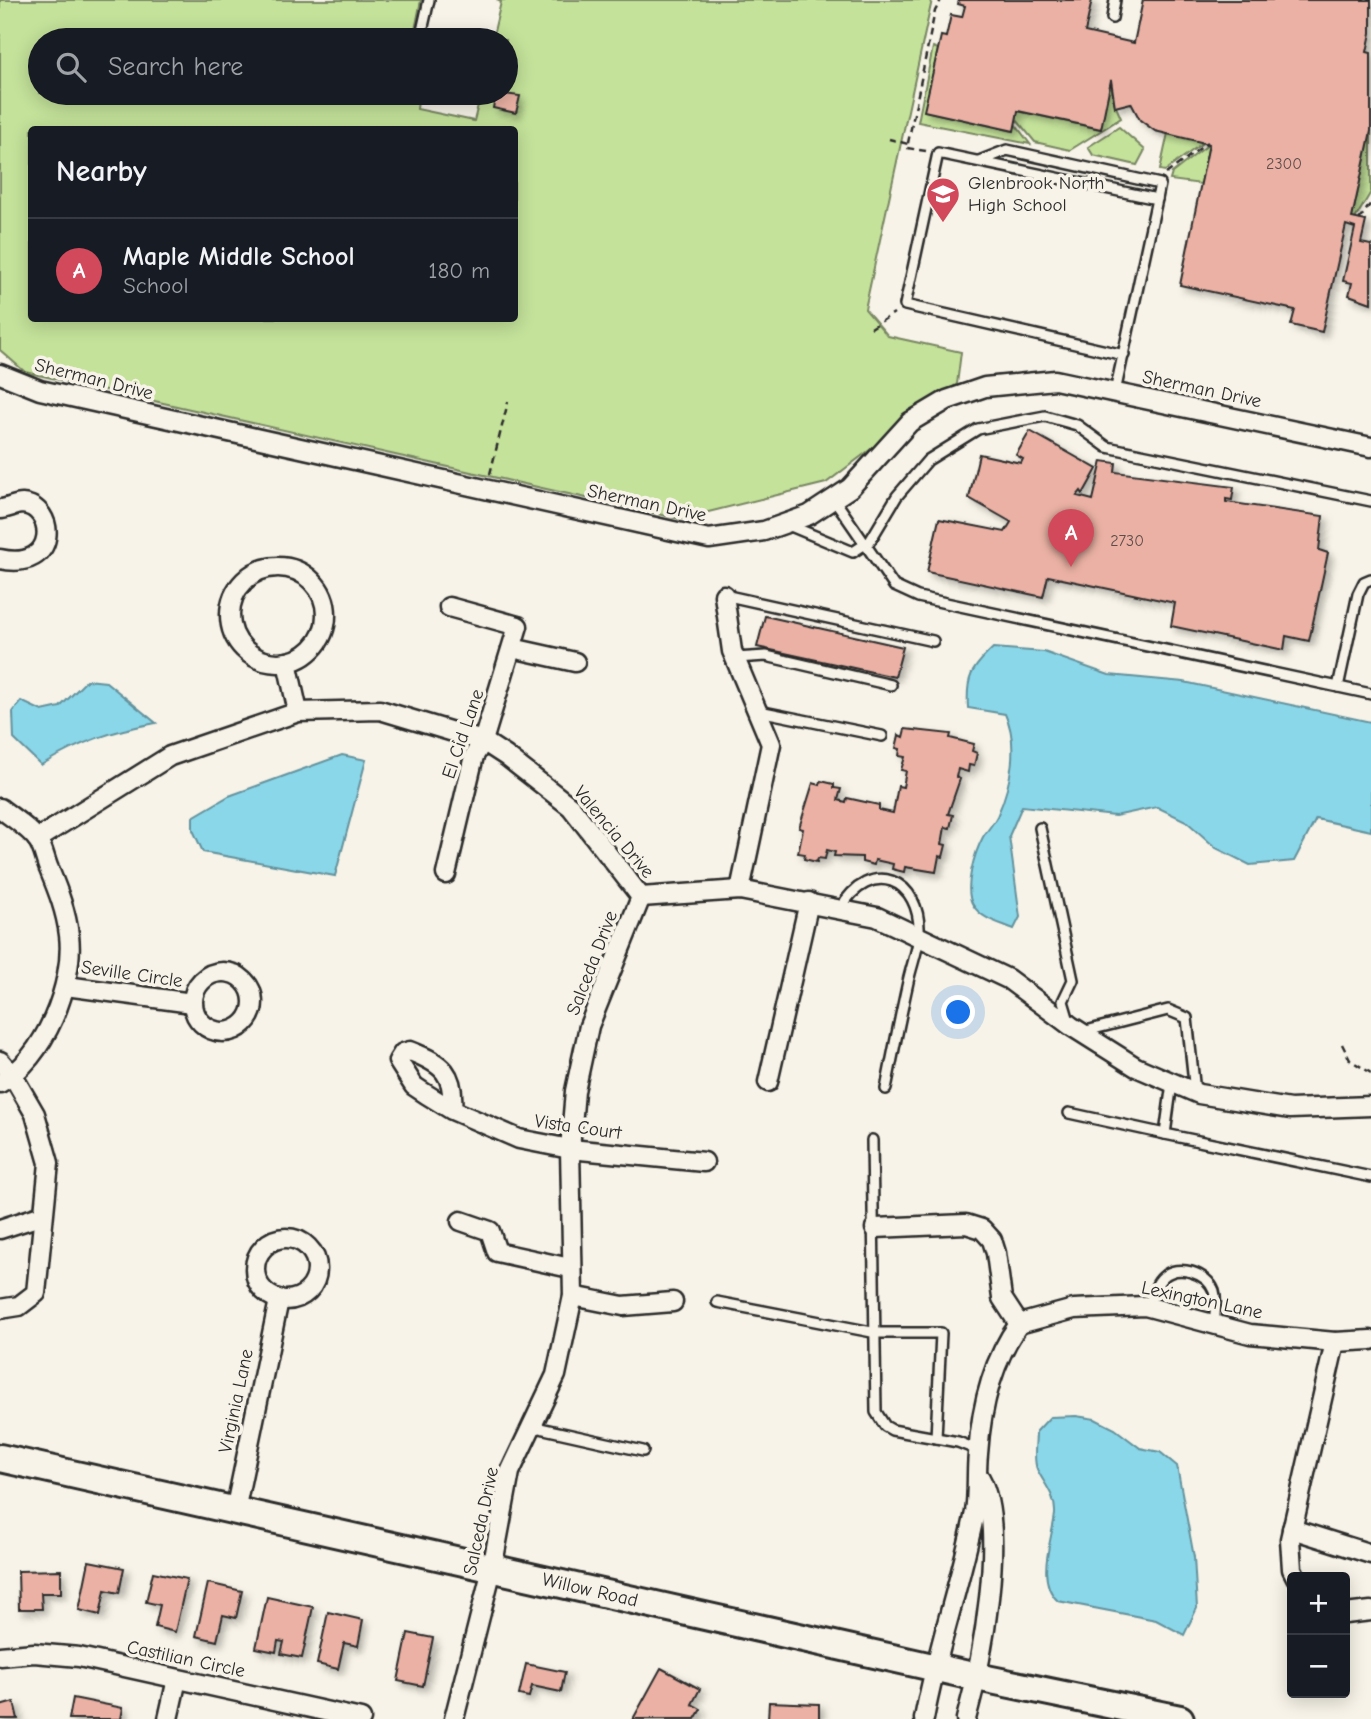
<!DOCTYPE html>
<meta charset="utf-8">
<style>
:root{--surface:#171b24;--page:#242831;--text:#f1f3f6;--muted:#9ea1a6;--line:#363941;--accent:#d1495b}
body{margin:0;font-family:"Comic Neue",sans-serif;background:var(--page);color:var(--text)}
.controls{position:absolute;right:21px;bottom:21px;display:grid;overflow:hidden;border-radius:7px;box-shadow:0 4px 18px #0003}
.controls button{width:63px;height:63px;display:grid;place-items:center;padding:0;border:0;border-bottom:2px solid var(--line);background:var(--surface);color:var(--text);font:35px sans-serif}
.you{position:absolute;left:959px;top:1013px;width:24px;height:24px;margin:-18px;border:5px solid #fff;border-radius:50%;background:#1a73e8;box-shadow:0 0 0 10px #1a73e833}
.badge{display:grid;place-items:center;width:46px;height:46px;border-radius:50%;background:var(--accent);color:#fff;font-size:23px;font-weight:700}
.pin{position:absolute;translate:-50% -58px;filter:drop-shadow(0 2px 4px #0008)}
.pin::after{content:'';position:absolute;top:37px;width:24px;height:21px;background:inherit;clip-path:polygon(0 0,100% 0,50% 100%)}
.list{margin:0;padding:0;list-style:none}
h2{display:flex;justify-content:space-between;align-items:center;height:91px;margin:0;padding:0 28px;font-size:30px}
h2 small{font-size:23px;font-weight:400;color:var(--muted)}
.list li{display:grid;grid-template-columns:46px 1fr auto;gap:21px;align-items:center;box-sizing:border-box;height:105px;padding:0 28px;border-top:2px solid var(--line)}
.list b{display:block;font-size:26px;white-space:nowrap}
.list p{margin:0;font-size:23px;white-space:nowrap;color:var(--muted)}
.list em{font-size:23px;font-style:normal;color:var(--muted)}
.icon{flex:none;width:38px;height:38px;fill:none;stroke:currentColor;stroke-width:2;stroke-linecap:round;stroke-linejoin:round}
.map{position:relative;flex:none;width:1371px;height:1719px;overflow:hidden}
.search{position:absolute;background:var(--surface);box-shadow:0 4px 18px #0003;left:28px;top:28px;width:490px;height:77px;display:flex;align-items:center;gap:18px;box-sizing:border-box;padding:0 24px;border-radius:38px;color:var(--muted);font-size:26px}
.panel{position:absolute;background:var(--surface);box-shadow:0 4px 18px #0003;left:28px;top:126px;width:490px;height:196px;border-radius:7px}
.map>svg:first-child{display:block}
</style>
<div class="map">
<svg width="1371" height="1719" viewBox="0 0 1371 1719">
<defs>
<filter id="shadow"><feDropShadow dx="4.5" dy="4.5" stdDeviation="3.5" flood-color="#0004"/></filter>
</defs>
<rect width="100%" height="100%" fill="#f7f3e8"/>
<filter id="ink" filterUnits="userSpaceOnUse"><feTurbulence type="fractalNoise" baseFrequency=".0143" numOctaves="2"/><feDisplacementMap in="SourceGraphic" scale="14" xChannelSelector="R" yChannelSelector="G"/><feConvolveMatrix kernelMatrix="1 2 1 2 8 2 1 2 1" color-interpolation-filters="sRGB"/></filter>
<g filter="url(#ink)">
<g fill="#c4e29a" stroke="#788662" stroke-width="2" fill-rule="evenodd">
<path d="M0,0H421L413,40H40V93H419L417,109L474,121L481,93H506V40H492L501,2L497,0H932L865,309L888,336L961,352L957,384L826,483L680,519L25,372L0,350ZM32,130H514V318H32Z"/>
<polygon points="933,47 938,49 925,111 1013,131 1015,124 1030,144 918,122"/>
<polygon points="1111,80 1113,100 1121,118 1070,150 1035,142 1016,119 1018,111 1100,129"/>
<polygon points="1119,127 1145,150 1137,165 1093,155 1088,147"/>
<polygon points="1371,131 1371,192 1355,219 1352,218"/>
<polygon points="1168,133 1205,141 1165,171 1160,170"/>
<polygon points="1209,144 1201,184 1170,180 1172,173"/>
</g>
<g fill="#8ad7e9" stroke="#64929d" stroke-width="2">
<path d="M993,648L1044,652L1109,675L1184,682L1371,722V831L1316,819L1294,861L1250,865L1216,848L1186,821L1157,807L1115,816L1022,806L1009,836L1020,917L1014,929C1000,923 981,919 973,905C963,889 975,852 983,837C988,829 995,822 998,814C1011,785 1019,743 1005,714L968,708C966,677 971,669 993,648Z"/>
<path d="M87,680L106,682L156,723C111,731 80,742 41,765L14,739L13,712L21,701L42,711L60,707Z"/>
<polygon points="342,755 366,760 335,876 203,852 193,830 193,817 229,796"/>
<path d="M1076,1416L1095,1419L1115,1429L1140,1448L1160,1452L1177,1466L1194,1557L1197,1608L1184,1635L1156,1620L1058,1601C1035,1580 1052,1541 1055,1514C1056,1495 1044,1484 1037,1469C1033,1459 1036,1442 1036,1432L1050,1417Z"/>
</g>
<g fill="#eab1a4" stroke="#2b2b2b" stroke-width="2" filter="url(#shadow)">
<polygon points="959,0 1092,0 1085,32 1134,43 1143,0 1371,0 1371,33 1367,52 1371,53 1371,131 1352,218 1366,221 1361,243 1371,245 1371,303 1349,295 1352,283 1343,281 1355,228 1346,225 1322,332 1291,325 1295,310 1180,285 1209,144 1155,131 1140,120 1131,103 1115,107 1111,80 1101,129 1018,111 1014,131 924,111 941,36 946,37 951,15 962,17 965,6 958,4"/>
<polygon points="496,93 520,96 516,113 493,108"/>
<polygon points="1030,431 1097,469 1083,494 1081,491 1077,496 1093,500 1102,461 1116,463 1115,472 1234,487 1232,500 1226,499 1226,502 1323,516 1319,550 1328,553 1309,641 1286,636 1284,650 1171,626 1175,603 1048,576 1043,597 927,572 939,519 1005,532 1011,522 969,498 979,454 1021,463 1023,459 1016,455"/>
<polygon points="765,616 903,647 895,677 757,647"/>
<polygon points="905,729 951,734 950,738 974,744 972,751 977,753 974,766 969,765 968,772 958,769 956,777 960,779 948,814 953,815 950,828 945,827 942,844 946,845 943,857 939,856 936,872 905,867 904,872 892,869 893,864 875,860 874,865 862,862 862,857 834,856 835,852 827,850 825,859 818,858 817,862 804,859 805,854 798,853 803,829 799,828 813,783 820,785 821,781 834,784 834,788 841,789 838,800 846,802 847,798 879,805 879,810 893,813 898,786 903,787 906,771 901,770 905,757 899,756 900,749 896,748 899,735 903,737"/>
<polygon points="89,1561 124,1568 119,1593 105,1590 100,1615 79,1610"/>
<polygon points="61,1570 61,1593 41,1593 42,1609 19,1609 18,1571"/>
<polygon points="153,1572 187,1579 175,1632 155,1627 160,1605 146,1602"/>
<polygon points="208,1583 242,1591 236,1618 223,1615 217,1641 196,1636"/>
<polygon points="267,1597 313,1607 302,1658 281,1654 284,1642 278,1641 276,1652 256,1648"/>
<polygon points="328,1612 363,1620 358,1646 344,1643 338,1669 317,1664"/>
<polygon points="408,1633 433,1638 423,1686 398,1681"/>
<polygon points="526,1664 565,1672 561,1692 532,1686 529,1697 519,1695"/>
<polygon points="661,1668 700,1689 692,1704 701,1709 695,1719 633,1719"/>
<polygon points="73,1698 123,1708 121,1719 69,1719"/>
<polygon points="14,1702 18,1719 0,1719 0,1706"/>
<polygon points="769,1702 819,1704 819,1719 768,1719"/>
</g>
<g fill="none" stroke-linecap="round" stroke-linejoin="round">
<g stroke="#2b2b2b" stroke-width="14">
<g id="lane">
<polyline points="1112,18 1115,0"/>
<polyline points="420,40 429,0"/>
<polyline points="432,93 467,100"/>
<polyline points="979,161 1007,150 1160,184 1157,199"/>
<polyline points="1115,392 1157,199 938,153 905,305 1124,355"/>
<polyline points="834,499 894,586 918,597 1371,694"/>
<polyline points="786,524 853,552 870,541 897,496 928,460 978,429 1045,416 1077,425 1107,447 1371,501"/>
<polyline points="724,595 933,641"/>
<polyline points="736,658 766,656 891,685"/>
<polyline points="1338,687 1358,594 1364,582 1371,579"/>
<polyline points="759,711 882,736"/>
<polyline points="1040,828 1073,980 1063,1001 1069,1021"/>
<path d="M840,909C870,857 922,878 919,935C918,950 911,967 908,982C900,1018 893,1053 886,1089"/>
<polyline points="1082,1032 1168,1010 1187,1018 1195,1092"/>
<polyline points="1172,1083 1165,1134 1371,1177"/>
<polyline points="1069,1113 1165,1134"/>
<polyline points="872,1140 876,1412 885,1426 892,1430 958,1442 978,1450"/>
<polyline points="717,1302 877,1333 941,1333 936,1438"/>
<path d="M1148,1307C1152,1297 1155,1284 1163,1277C1178,1263 1207,1273 1214,1291C1217,1301 1215,1314 1214,1325"/>
<polyline points="531,1426 643,1451"/>
</g>
</g>
<g stroke="#2b2b2b" stroke-width="23">
<g id="street">
<polyline points="0,374 40,390 709,539 764,531 809,515 850,488 910,422 947,400 985,387 1055,380 1371,447"/>
<path d="M0,509C7,509 15,504 22,504C56,506 60,572 0,559"/>
<circle cx="278" cy="615" r="48"/>
<polyline points="724,595 732,651 771,744 740,890"/>
<polyline points="512,648 575,662"/>
<polyline points="287,662 298,712"/>
<path d="M0,808C11,817 28,827 37,839C43,846 45,860 49,869C58,891 66,911 69,935C75,983 44,1060 0,1083"/>
<polyline points="37,839 170,756 298,712 380,710 483,741 506,756 571,807 641,897 740,890 877,917 1008,979 1071,1026 1136,1067 1199,1094 1290,1109 1371,1106"/>
<polyline points="446,874 474,756 483,741 518,626 449,607"/>
<circle cx="223" cy="1002" r="30"/>
<polyline points="66,986 192,1003"/>
<polyline points="0,1061 13,1076 35,1114 49,1163 36,1293 19,1306 0,1309"/>
<polyline points="768,1082 809,902"/>
<path d="M452,1110C455,1073 443,1064 410,1051L403,1053L398,1061L414,1086L426,1094L452,1110L519,1139L570,1149L704,1162"/>
<polyline points="461,1221 490,1231 497,1252 570,1268"/>
<polyline points="875,1228 966,1224 982,1229 992,1240 996,1253 1002,1298 1019,1324 1074,1309 1145,1306 1250,1334 1335,1342 1371,1340"/>
<polyline points="0,1229 43,1215"/>
<circle cx="286" cy="1269" r="31"/>
<polyline points="573,1296 623,1306 673,1302"/>
<polyline points="235,1511 279,1300"/>
<polyline points="1292,1529 1371,1554"/>
<polyline points="1296,1577 1292,1569 1290,1539 1335,1342"/>
<polyline points="1345,1614 1371,1611"/>
<polyline points="0,1656 34,1653 79,1657 361,1719"/>
<polyline points="168,1719 177,1679"/>
<polyline points="454,1719 492,1569 510,1472 556,1375 573,1296 570,1149 575,1091 589,1026 641,897"/>
<path d="M924,1719C937,1649 961,1582 975,1512C978,1493 976,1473 978,1454C981,1408 992,1361 1019,1324"/>
<path d="M966,1719C981,1665 1008,1528 980,1478"/>
</g>
</g>
<g stroke="#2b2b2b" stroke-width="32">
<polyline id="primary" points="0,1458 977,1677 1180,1719"/>
</g>
<g stroke="#2b2b2b" stroke-width="2.5" stroke-dasharray="7 5" stroke-linecap="butt">
<polyline points="889,139 908,144"/>
<polyline points="926,151 907,148 935,11 941,0"/>
<polyline points="1166,174 1208,142"/>
<polyline points="1359,220 1371,203"/>
<polyline points="871,328 894,313"/>
<polyline points="490,474 508,402"/>
<polyline points="1342,1044 1350,1060 1371,1073"/>
</g>
<use href="#lane" stroke="#f7f3e8" stroke-width="9"/>
<use href="#street" stroke="#f7f3e8" stroke-width="18"/>
<use href="#primary" stroke="#f7f3e8" stroke-width="26"/>
</g>
</g>
<defs>
<g id="school-pin" transform="scale(1.75)"><path d="M0 17L-7.5 6A9.5 9.5 0 1 1 7.5 6Z" fill="#d1495b" stroke="#f7f3e8"/><path d="M0-5L7-2L0 1L-7-2ZM-4 1L0 2.5L4 1V4Q0 6-4 4Z" fill="#fff"/></g>
</defs>
<g fill-rule="evenodd">
<use href="#school-pin" x="943" y="194"/>
</g>
<g text-anchor="middle" dominant-baseline="central" stroke-width="7" stroke-linejoin="round" paint-order="stroke">
<g font-size="16" fill="#5b4c49">
<text x="1284" y="164">2300</text>
<text x="1127" y="541">2730</text>
</g>
<g font-size="19" fill="#2b2b2b" stroke="#f7f3e8" text-anchor="start">
<text x="968" y="183">Glenbrook North<tspan x="968" dy="22">High School</tspan></text>
</g>
<g font-size="19" fill="#2b2b2b" stroke="#f7f3e8">
<text transform="translate(94 379) rotate(14)">Sherman Drive</text>
<text transform="translate(1202 389) rotate(12)">Sherman Drive</text>
<text transform="translate(647 503) rotate(12)">Sherman Drive</text>
<text transform="translate(463 734) rotate(-71)">El Cid Lane</text>
<text transform="translate(614 832) rotate(50)">Valencia Drive</text>
<text transform="translate(592 963) rotate(-69)">Salceda Drive</text>
<text transform="translate(132 974) rotate(8)">Seville Circle</text>
<text transform="translate(578 1127) rotate(8)">Vista Court</text>
<text transform="translate(1202 1300) rotate(12)">Lexington Lane</text>
<text transform="translate(236 1401) rotate(-78)">Virginia Lane</text>
<text transform="translate(481 1521) rotate(-78)">Salceda Drive</text>
<text transform="translate(590 1590) rotate(13)">Willow Road</text>
<text transform="translate(186 1659) rotate(12)">Castilian Circle</text>
</g>
</g>
</svg>
<div class="controls">
<button>+</button>
<button>−</button>
</div>
<div class="you"></div>
<div class="pin badge" style="left:1071px;top:567px">A</div>
<div class="search"><svg class="icon" aria-label="search" viewBox="0 0 24 24"><circle cx="10" cy="10" r="6"/><path d="M15 15l6 6"/></svg>Search here</div>
<section class="panel">
<h2>Nearby<small></small></h2>
<ul class="list">
<li><span class="badge">A</span><div><b>Maple Middle School</b><p>School</p></div><em>180 m</em></li>
</ul>
</section>
</div>
